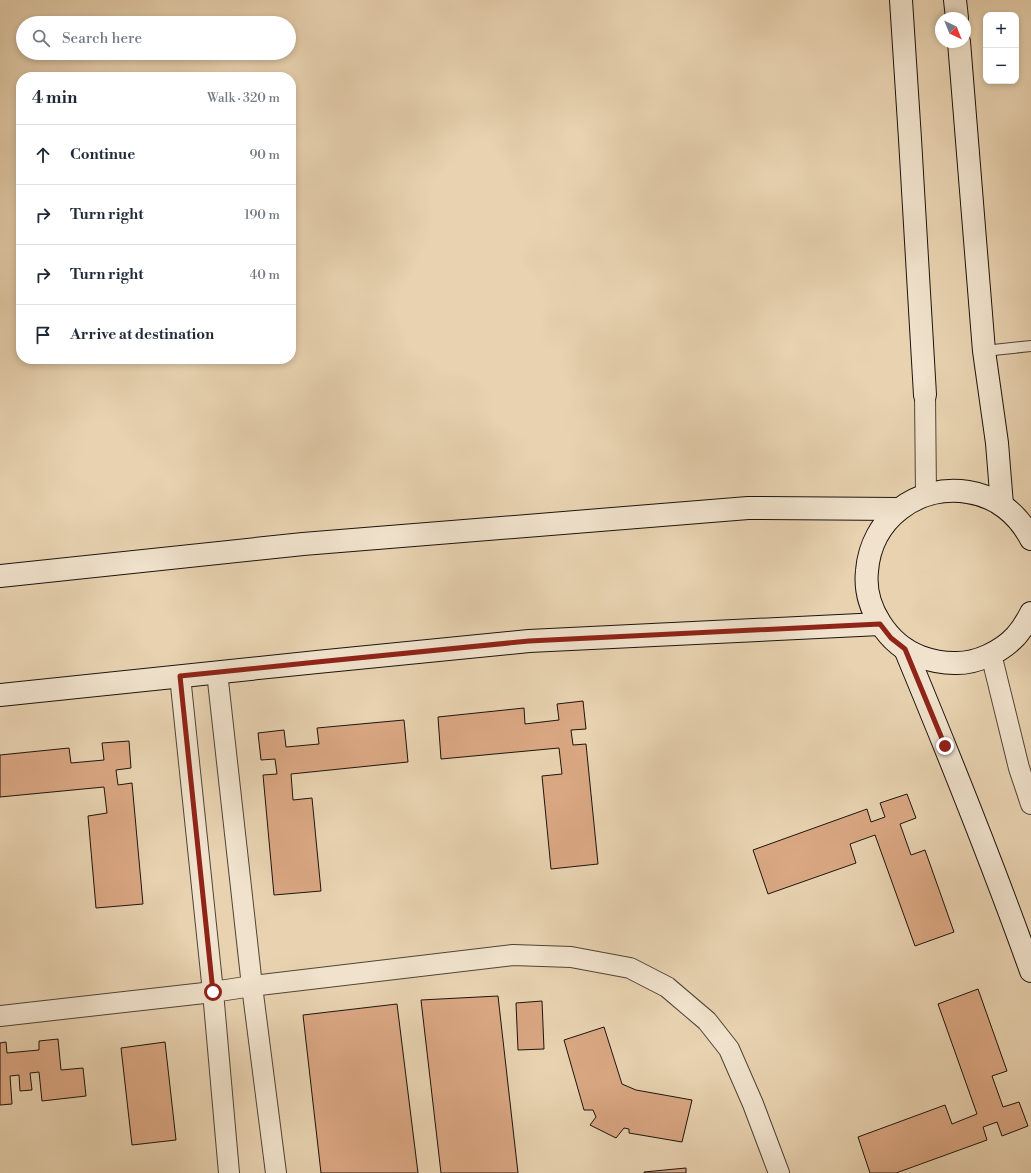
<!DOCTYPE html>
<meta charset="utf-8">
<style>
:root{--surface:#fff;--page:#f2f2f3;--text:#1f2937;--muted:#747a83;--line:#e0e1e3}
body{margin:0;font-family:"Libre Bodoni",serif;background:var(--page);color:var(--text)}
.controls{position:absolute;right:12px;top:12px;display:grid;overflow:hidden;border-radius:8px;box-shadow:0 2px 6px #0003}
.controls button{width:36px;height:36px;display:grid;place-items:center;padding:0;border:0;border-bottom:1px solid var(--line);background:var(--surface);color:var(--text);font:20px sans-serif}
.compass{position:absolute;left:935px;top:12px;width:36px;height:36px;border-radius:50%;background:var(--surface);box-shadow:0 2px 6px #0003;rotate:137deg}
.stop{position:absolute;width:12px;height:12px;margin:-9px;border:3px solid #8f2418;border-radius:50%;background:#fff}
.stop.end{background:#8f2418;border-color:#fff;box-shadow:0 1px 4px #0008}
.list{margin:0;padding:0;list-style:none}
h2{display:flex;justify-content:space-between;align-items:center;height:52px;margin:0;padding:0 16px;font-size:17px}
h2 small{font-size:13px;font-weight:400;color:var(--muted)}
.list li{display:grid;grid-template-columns:26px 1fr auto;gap:12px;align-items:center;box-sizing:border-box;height:60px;padding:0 16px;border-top:1px solid var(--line)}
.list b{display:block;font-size:15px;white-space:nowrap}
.list em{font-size:13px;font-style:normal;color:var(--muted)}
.icon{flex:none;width:22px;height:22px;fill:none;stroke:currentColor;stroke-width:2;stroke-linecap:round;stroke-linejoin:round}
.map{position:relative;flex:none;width:1031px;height:1173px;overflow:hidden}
.search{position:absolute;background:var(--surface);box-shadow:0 2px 6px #0003;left:16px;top:16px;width:280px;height:44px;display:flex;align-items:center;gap:10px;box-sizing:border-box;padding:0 14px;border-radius:22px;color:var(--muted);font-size:15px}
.panel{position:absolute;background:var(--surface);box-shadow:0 2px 6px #0003;left:16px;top:72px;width:280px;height:292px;border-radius:16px}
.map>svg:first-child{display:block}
</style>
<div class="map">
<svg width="1031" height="1173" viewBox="0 0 1031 1173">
<rect width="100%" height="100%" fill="#e8d2b0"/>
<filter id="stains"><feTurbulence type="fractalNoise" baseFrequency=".005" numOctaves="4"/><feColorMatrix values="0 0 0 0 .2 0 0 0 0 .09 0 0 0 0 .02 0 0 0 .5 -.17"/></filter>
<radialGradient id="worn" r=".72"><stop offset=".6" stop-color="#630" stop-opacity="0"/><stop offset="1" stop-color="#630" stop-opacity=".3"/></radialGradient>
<g fill="#daa783" stroke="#1d140d">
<polygon points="583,701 586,729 571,730 573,745 586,744 598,864 551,869 542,776 562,774 559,748 441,759 438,717 524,708 525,724 559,720 557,704"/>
<polygon points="404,720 408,762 291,774 293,800 312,798 321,891 274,895 263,775 277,774 275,759 261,760 258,733 284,730 286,747 319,744 317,728"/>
<polygon points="129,741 131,768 116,770 118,785 132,783 143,904 96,908 88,816 107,813 104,787 0,797 0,755 69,748 71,763 104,760 102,743"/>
<polygon points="907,794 916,818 900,824 911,855 925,850 954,932 915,946 875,835 850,844 856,863 768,894 753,850 867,809 871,822 885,817 880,803"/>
<polygon points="978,989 1007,1071 992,1076 1003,1107 1019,1102 1028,1126 1002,1136 997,1122 983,1127 987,1140 896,1173 870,1173 858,1137 945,1105 952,1124 977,1114 938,1004"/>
<polygon points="498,996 518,1173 441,1173 421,1000"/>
<polygon points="542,1001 544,1049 518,1050 516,1003"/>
<polygon points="397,1004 418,1173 321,1173 303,1015"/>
<polygon points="604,1027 622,1084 636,1090 692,1100 682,1142 629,1133 629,1129 624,1128 616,1138 590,1125 596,1117 593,1110 584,1110 564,1040"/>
<polygon points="58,1039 61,1070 83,1068 86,1096 42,1101 39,1072 30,1073 32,1090 20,1091 19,1075 10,1076 12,1104 0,1105 0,1043 6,1042 7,1053 39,1050 39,1041"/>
<polygon points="165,1042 176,1140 132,1145 121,1048"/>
<polygon points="686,1168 686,1173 644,1173 644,1172"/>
</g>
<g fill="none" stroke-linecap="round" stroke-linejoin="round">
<g stroke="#504436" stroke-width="12">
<polyline id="lane" points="984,351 1031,346"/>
</g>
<g stroke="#504436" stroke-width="22">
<g id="street">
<polyline points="925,395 926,494"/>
<polyline points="991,654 1019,768 1031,804"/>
<polyline points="217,672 252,986 276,1173"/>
<polyline points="180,676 213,992 229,1173"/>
<polyline points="0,1016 213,992 252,986 513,955 571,957 630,968 667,987 707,1021 729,1049 753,1104 779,1173"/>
</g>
</g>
<g stroke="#1d140d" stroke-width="24">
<g id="secondary">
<polyline points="901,0 910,139 925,395"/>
<polyline points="955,0 957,18"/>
<polyline points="959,42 984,351 997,443 1002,505"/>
<path d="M1031,539C1018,514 996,496 968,492C917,484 871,519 867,571C863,607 888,645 921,657C932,661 943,663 954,663C976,664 1001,652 1016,636C1022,629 1027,621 1031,613"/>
<polyline points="0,576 303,544 748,508 899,509"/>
<path d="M905,649C949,755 992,862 1031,971"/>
<polyline points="0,695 317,662 529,641 880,624"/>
</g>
</g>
<use href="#lane" stroke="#f0e2cc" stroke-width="10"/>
<use href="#street" stroke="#f0e2cc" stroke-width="20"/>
<use href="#secondary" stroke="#f0e2cc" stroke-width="22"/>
</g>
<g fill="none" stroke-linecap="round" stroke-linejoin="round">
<polyline stroke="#8f2418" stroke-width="5" points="213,992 180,676 317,662 529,641 880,624 891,638 905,649 945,746"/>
</g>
<rect width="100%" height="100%" filter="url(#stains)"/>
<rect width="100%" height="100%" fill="url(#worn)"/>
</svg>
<div class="controls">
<button>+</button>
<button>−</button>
</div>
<svg class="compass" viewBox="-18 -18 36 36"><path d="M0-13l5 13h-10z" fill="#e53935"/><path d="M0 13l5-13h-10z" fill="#747a83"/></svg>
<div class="stop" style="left:213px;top:992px"></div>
<div class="stop end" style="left:945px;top:746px"></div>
<div class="search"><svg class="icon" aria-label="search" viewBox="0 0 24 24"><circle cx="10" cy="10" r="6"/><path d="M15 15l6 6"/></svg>Search here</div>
<section class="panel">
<h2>4 min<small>Walk · 320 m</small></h2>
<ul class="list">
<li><svg class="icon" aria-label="ahead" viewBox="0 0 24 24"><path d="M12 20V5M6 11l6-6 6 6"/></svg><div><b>Continue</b></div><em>90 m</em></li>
<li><svg class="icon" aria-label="right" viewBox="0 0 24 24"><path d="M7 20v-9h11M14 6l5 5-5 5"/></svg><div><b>Turn right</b></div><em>190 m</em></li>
<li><svg class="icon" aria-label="right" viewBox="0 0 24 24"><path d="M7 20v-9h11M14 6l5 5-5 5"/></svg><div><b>Turn right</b></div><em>40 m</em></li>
<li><svg class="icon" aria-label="arrive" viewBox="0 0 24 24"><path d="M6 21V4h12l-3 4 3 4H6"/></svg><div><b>Arrive at destination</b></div></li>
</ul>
</section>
</div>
